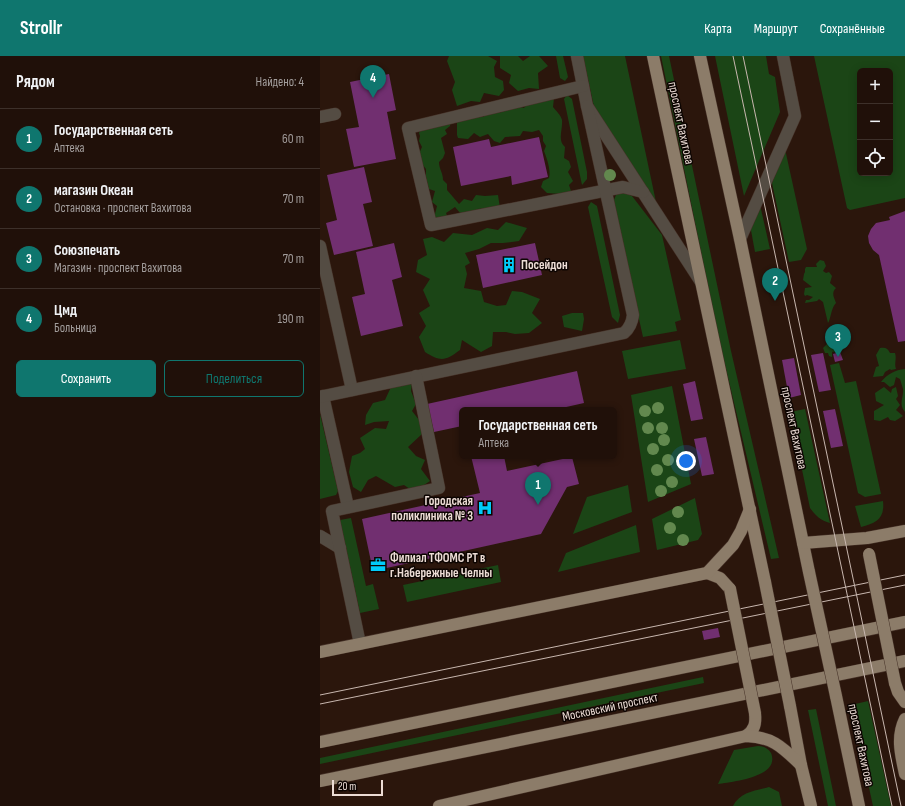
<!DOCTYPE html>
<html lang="ru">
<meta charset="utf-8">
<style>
:root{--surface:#201009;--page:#2d1e17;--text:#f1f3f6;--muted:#a29d9c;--line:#3d302a;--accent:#0f766e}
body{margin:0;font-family:"Sofia Sans Condensed",sans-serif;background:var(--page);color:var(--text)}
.controls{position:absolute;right:12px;top:12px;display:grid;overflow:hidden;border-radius:6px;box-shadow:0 2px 10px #0003}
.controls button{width:36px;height:36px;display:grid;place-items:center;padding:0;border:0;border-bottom:1px solid var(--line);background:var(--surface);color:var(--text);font:20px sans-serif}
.scale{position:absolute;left:12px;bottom:10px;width:51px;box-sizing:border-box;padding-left:4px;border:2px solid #ecdcd5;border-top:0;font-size:11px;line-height:14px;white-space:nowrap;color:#ecdcd5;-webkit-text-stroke:3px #0d0502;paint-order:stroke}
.you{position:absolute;left:366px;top:405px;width:14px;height:14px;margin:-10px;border:3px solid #fff;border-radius:50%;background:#1a73e8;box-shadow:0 0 0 6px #1a73e833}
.badge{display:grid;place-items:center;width:26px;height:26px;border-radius:50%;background:var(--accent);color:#fff;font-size:13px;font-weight:700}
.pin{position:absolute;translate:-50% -33px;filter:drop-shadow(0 1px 2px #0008)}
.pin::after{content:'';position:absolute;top:21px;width:14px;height:12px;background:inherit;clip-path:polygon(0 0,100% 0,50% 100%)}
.popup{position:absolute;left:139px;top:351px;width:158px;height:52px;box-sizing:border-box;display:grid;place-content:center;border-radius:6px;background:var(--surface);filter:drop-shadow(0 1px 3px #0005);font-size:13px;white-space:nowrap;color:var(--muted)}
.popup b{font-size:15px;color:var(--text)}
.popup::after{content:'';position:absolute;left:50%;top:100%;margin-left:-8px;border:8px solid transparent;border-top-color:var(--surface)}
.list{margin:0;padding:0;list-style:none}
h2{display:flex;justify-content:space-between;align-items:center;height:52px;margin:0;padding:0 16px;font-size:17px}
h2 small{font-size:13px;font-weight:400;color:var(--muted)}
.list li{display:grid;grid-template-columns:26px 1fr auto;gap:12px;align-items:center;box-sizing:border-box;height:60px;padding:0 16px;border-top:1px solid var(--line)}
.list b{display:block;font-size:15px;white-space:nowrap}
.list p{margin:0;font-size:13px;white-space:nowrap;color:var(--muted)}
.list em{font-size:13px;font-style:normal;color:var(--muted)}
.actions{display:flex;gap:8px;padding:12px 16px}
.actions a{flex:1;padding:9px 0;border:1px solid var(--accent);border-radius:6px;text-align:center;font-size:14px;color:var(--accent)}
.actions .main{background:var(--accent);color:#fff}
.icon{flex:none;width:22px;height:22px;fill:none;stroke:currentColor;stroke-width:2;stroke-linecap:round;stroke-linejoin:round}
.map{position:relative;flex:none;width:585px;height:750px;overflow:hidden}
header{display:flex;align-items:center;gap:24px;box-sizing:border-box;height:56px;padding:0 20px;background:var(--accent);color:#fff}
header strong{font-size:19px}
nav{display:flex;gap:22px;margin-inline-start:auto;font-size:14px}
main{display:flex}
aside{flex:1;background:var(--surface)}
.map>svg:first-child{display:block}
</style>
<header>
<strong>Strollr</strong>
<nav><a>Карта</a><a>Маршрут</a><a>Сохранённые</a></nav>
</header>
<main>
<aside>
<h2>Рядом<small>Найдено: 4</small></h2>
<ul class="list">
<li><span class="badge">1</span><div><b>Государственная сеть</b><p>Аптека</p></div><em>60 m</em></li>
<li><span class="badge">2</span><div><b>магазин Океан</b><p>Остановка · проспект Вахитова</p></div><em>70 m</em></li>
<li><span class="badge">3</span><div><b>Союзпечать</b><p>Магазин · проспект Вахитова</p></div><em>70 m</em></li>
<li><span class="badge">4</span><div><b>Цмд</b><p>Больница</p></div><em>190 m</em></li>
</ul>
<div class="actions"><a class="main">Сохранить</a><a>Поделиться</a></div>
</aside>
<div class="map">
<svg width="585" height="750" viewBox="0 0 585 750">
<rect width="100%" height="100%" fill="#2b160c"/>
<g fill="#1b4516" fill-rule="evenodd">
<polygon points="129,0 168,0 177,5 174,11 175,21 183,25 184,34 179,40 164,37 160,46 151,45 137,50 132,34 135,26 127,5"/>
<polygon points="180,0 198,0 203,5 210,0 219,0 228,10 218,17 219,33 209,32 198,35 189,27 191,19 180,12"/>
<polygon points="236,0 243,0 248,21 245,25 240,22"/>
<polygon points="263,0 305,0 336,146 274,51"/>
<polygon points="341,0 349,0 411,295 459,502 451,503 398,279"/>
<polygon points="395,0 446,0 449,18 455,21 460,56 424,140"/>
<path d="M494,0H585V142L530,154L527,152ZM540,15H570V117H540Z"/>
<polygon points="247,39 252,43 267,116 267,123 262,129 244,43"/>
<path d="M234,42L233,51C236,55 241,59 242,64C243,73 237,85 245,91L244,102L249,105L251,111L248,116L253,125L249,129L251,135C242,140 236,137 227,137L221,131L223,125L229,122C231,114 227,103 224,95L226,90L223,85V80L219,74L212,76L203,75L200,80L185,81L180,87L174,85L168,78L160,81L154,77L148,83L138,82L137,79V65L151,60L163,61C172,54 173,58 182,56C192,53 193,48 204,52L208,46Z"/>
<path d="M131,64L130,70L125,74L127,78L121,82L125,97L123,102L119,106C119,113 123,117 123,124L127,128V134L139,148L144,143L152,145L156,139L165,140L178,139L180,152L157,153L156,157L141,158L135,151L126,157L128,162H114L117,150L112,146L115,135L109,133L106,121V113L97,102L102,91L99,85L100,80L99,77L101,73Z"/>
<polygon points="465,93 487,193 481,204 469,206 452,127"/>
<polygon points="304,136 312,140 342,179 361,264 355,266 357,275 323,281 293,146 296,139"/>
<polygon points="271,146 277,150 300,259 298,267 292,261 268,151"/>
<polygon points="440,149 450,193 435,196 430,169"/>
<path d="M186,166L207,172L199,185L183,187H171L159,193L145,197L150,207L145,210L147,218L144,232L161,235L164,246L177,250L186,249L192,235L202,236L220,243L212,257L222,267L209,277L195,278L186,276H173L172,290L161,296L142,284L140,294C125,305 121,306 105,296L99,281L106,270L99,257L110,250L103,234L110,223L96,216L98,204L107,199L103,183L112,181L124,186L133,177L152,179L167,172L178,174Z"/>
<path d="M500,204L504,205L506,210L503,215L506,217L509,216L512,220L510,227L516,232C511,237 514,241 516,247C511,252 511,262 508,267L503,246L499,243L497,245L485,247L486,244H489L493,241L487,239L485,240L484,238L485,232L492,231L483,224L484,218L485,216V213L486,211H497L496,208Z"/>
<polygon points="252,257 263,257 264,263 262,275 244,271 242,260"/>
<polygon points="523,273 526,277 525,281 521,284 522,287 521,289 524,291 523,294 512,296 512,301 509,300 508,297 505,297 503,292 507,288 507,280 511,279 512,276 514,278 517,274"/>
<polygon points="360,284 366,313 308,323 302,295"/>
<path d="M560,292C565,291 568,292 570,297H575C577,303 574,307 576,313L571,314L570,313L565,316L563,320L553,321L556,311L559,310L556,299Z"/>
<polygon points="519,307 525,327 536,325 561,438 545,441 538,437 510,309"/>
<path d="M585,313V356C578,348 584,341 583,333C582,330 581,326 580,323L576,321L574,329L570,331L564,326H561C567,318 575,314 585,313Z"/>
<polygon points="86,327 92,328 91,335 96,348 92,355 103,369 102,378 88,391 96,400 105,404 101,413 110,425 104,429 90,433 84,429 75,431 56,420 48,424 41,436 33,431 29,416 32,400 40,397 45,393 40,382 55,372 66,373 69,365 54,366 45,369 46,359 53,347 65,344 71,331"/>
<polygon points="352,330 371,428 328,446 311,339"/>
<polygon points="564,331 571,337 572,333 576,331 578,340 576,343 580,349 576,354 583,360 575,365 570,364 568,361 560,365 554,364 554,355 564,349 556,345 555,337"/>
<path d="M485,353L510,467C501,465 495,459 490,452L470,356Z"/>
<polygon points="0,358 18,435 16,439 0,443"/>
<polygon points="308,429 312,456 253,478 267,441"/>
<polygon points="375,442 382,478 378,484 337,494 332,463"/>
<path d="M563,445C565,463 556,467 541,471L535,450Z"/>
<polygon points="31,462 46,530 53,528 59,553 40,557 20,464"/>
<polygon points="316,469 320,496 238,516 246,497"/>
<polygon points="178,509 181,526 87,546 83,529"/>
<polygon points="383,621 384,627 0,708 0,702"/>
<polygon points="548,645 571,750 553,750 531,649"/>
<polygon points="496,653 516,750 508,750 488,654"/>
<path d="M438,690C443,690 448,692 451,697C461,721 412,726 398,728L414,694Z"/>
<path d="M449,731L459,736L462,750H413C420,736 435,735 449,731Z"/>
</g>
<g fill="#712f70">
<polygon points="69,18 76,54 67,56 76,103 34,111 26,73 39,71 30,26"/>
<polygon points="219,81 228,121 192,129 191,120 141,130 133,91 169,83 171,91"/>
<polygon points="44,111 52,146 43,148 53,190 14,199 6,167 17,164 7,119"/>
<polygon points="585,155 585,285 578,286 559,199 553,194 549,187 548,180 551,173 556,167 570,164 569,161"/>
<polygon points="74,187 82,221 72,224 83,270 41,280 32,241 45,238 36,196"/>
<polygon points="215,187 222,219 163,232 156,199"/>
<polygon points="520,296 523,304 515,306 513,298"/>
<polygon points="503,297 511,334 499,336 491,299"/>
<polygon points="474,302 481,339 469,342 462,304"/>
<polygon points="257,315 264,347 233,354 142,354 142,370 114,376 107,348"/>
<polygon points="375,325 383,363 371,365 363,328"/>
<polygon points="515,353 523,390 511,392 503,355"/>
<polygon points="386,381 394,418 382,420 374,383"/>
<polygon points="151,400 184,400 187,415 252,401 259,428 247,431 221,478 53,515 42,463 160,437"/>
<polygon points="398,572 400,581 384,584 382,575"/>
</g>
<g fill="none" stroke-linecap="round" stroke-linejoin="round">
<g stroke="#463228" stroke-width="13">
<g id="minor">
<polyline points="257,0 267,50 381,226"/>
<polyline points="263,30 88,72 111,169 303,131 323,136"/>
<polyline points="0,61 15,58"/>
<polyline points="420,183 475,60 463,0"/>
<polyline points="0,190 32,334"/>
<polyline points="3,340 28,451"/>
<path d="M0,341L304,277C310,272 312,267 313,259L267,50"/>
<polyline points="0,480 20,492"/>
<polyline points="40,588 12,455 119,432 96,320"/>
</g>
</g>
<g stroke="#463228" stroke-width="13">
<g id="major">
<polyline points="333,0 445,526"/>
<polyline points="380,0 420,183 489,516"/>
<polyline points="483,487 547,482 585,475"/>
<polyline points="387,517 400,522 410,533"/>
<polyline points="0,596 387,517 413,489 421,475 430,453"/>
<polyline points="575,627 578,636 585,646"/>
<polyline points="516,640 539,750"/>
<polyline points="470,650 481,709 491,750"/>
<path d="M585,663C576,681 581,699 585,718"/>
<path d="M426,680C435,674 436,667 435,657"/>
<polyline points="0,686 585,566"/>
<polyline points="0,725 585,605"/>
<path d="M119,750L426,680C453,681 462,691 481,709"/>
</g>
</g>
<use href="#minor" stroke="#544c43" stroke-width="12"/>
<use href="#major" stroke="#8c7c69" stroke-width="12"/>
<g stroke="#c8b7af" stroke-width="1">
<polyline points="413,0 572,750"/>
<polyline points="423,0 581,750"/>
<polyline points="0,639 585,519"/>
<polyline points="0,648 585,529"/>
</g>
<g stroke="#463228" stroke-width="13" stroke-linecap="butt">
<g id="major-bridge">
<polyline points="549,498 575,627"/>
<polyline points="489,516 516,640"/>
<polyline points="445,526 470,650"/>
<polyline points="410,533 435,657"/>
</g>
</g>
<use href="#major-bridge" stroke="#8c7c69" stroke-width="12"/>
</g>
<g fill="#62884e">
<circle cx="290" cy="119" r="6"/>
<circle cx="338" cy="352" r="6"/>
<circle cx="325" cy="355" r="6"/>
<circle cx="328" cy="372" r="6"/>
<circle cx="342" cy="372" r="6"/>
<circle cx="344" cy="384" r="6"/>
<circle cx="333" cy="393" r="6"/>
<circle cx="348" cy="404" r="6"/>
<circle cx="337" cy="414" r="6"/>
<circle cx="352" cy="426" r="6"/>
<circle cx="341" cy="435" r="6"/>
<circle cx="358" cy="456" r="6"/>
<circle cx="350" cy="472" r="6"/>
<circle cx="363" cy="484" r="6"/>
</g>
<defs>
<g id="building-bare" transform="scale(1.2)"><path d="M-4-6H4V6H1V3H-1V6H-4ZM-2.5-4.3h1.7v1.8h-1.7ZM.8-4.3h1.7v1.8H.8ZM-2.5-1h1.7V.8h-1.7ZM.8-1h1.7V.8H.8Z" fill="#01cbf9" stroke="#0d0502" stroke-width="2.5" paint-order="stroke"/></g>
<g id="hospital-bare" transform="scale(1.2)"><path d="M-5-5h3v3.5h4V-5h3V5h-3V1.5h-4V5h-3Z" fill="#01cbf9" stroke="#0d0502" stroke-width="2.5" paint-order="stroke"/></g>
<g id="office-bare" transform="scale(1.2)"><path d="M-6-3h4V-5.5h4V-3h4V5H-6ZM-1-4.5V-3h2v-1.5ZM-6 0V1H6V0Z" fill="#01cbf9" stroke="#0d0502" stroke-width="2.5" paint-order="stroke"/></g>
</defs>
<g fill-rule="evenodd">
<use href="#building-bare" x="189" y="209"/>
<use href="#hospital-bare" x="165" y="452"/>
<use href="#office-bare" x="58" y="509"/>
</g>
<g text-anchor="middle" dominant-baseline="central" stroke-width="3" stroke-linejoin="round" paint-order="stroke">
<g font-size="13" fill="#ecdcd5" stroke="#0d0502">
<text transform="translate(361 67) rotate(78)">проспект Вахитова</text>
<text transform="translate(474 372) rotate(78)">проспект Вахитова</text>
<text transform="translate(290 651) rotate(-12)">Московский проспект</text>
<text transform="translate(541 689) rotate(78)">проспект Вахитова</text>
</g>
<g font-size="13" font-weight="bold" fill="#ecdcd5" stroke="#0d0502" text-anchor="start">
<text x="201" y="209">Посейдон</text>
<text x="153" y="445" text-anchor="end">Городская<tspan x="153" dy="15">поликлиника № 3</tspan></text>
<text x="70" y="502">Филиал ТФОМС РТ в<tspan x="70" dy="15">г.Набережные Челны</tspan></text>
</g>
</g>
</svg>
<div class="controls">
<button>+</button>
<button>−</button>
<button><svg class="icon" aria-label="locate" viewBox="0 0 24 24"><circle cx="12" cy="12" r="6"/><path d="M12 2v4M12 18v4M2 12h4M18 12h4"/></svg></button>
</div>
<div class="scale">20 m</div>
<div class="you"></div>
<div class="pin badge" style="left:218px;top:449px">1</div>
<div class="popup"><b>Государственная сеть</b>Аптека</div>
<div class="pin badge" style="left:455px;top:245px">2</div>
<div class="pin badge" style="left:518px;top:301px">3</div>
<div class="pin badge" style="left:53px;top:42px">4</div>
</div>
</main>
